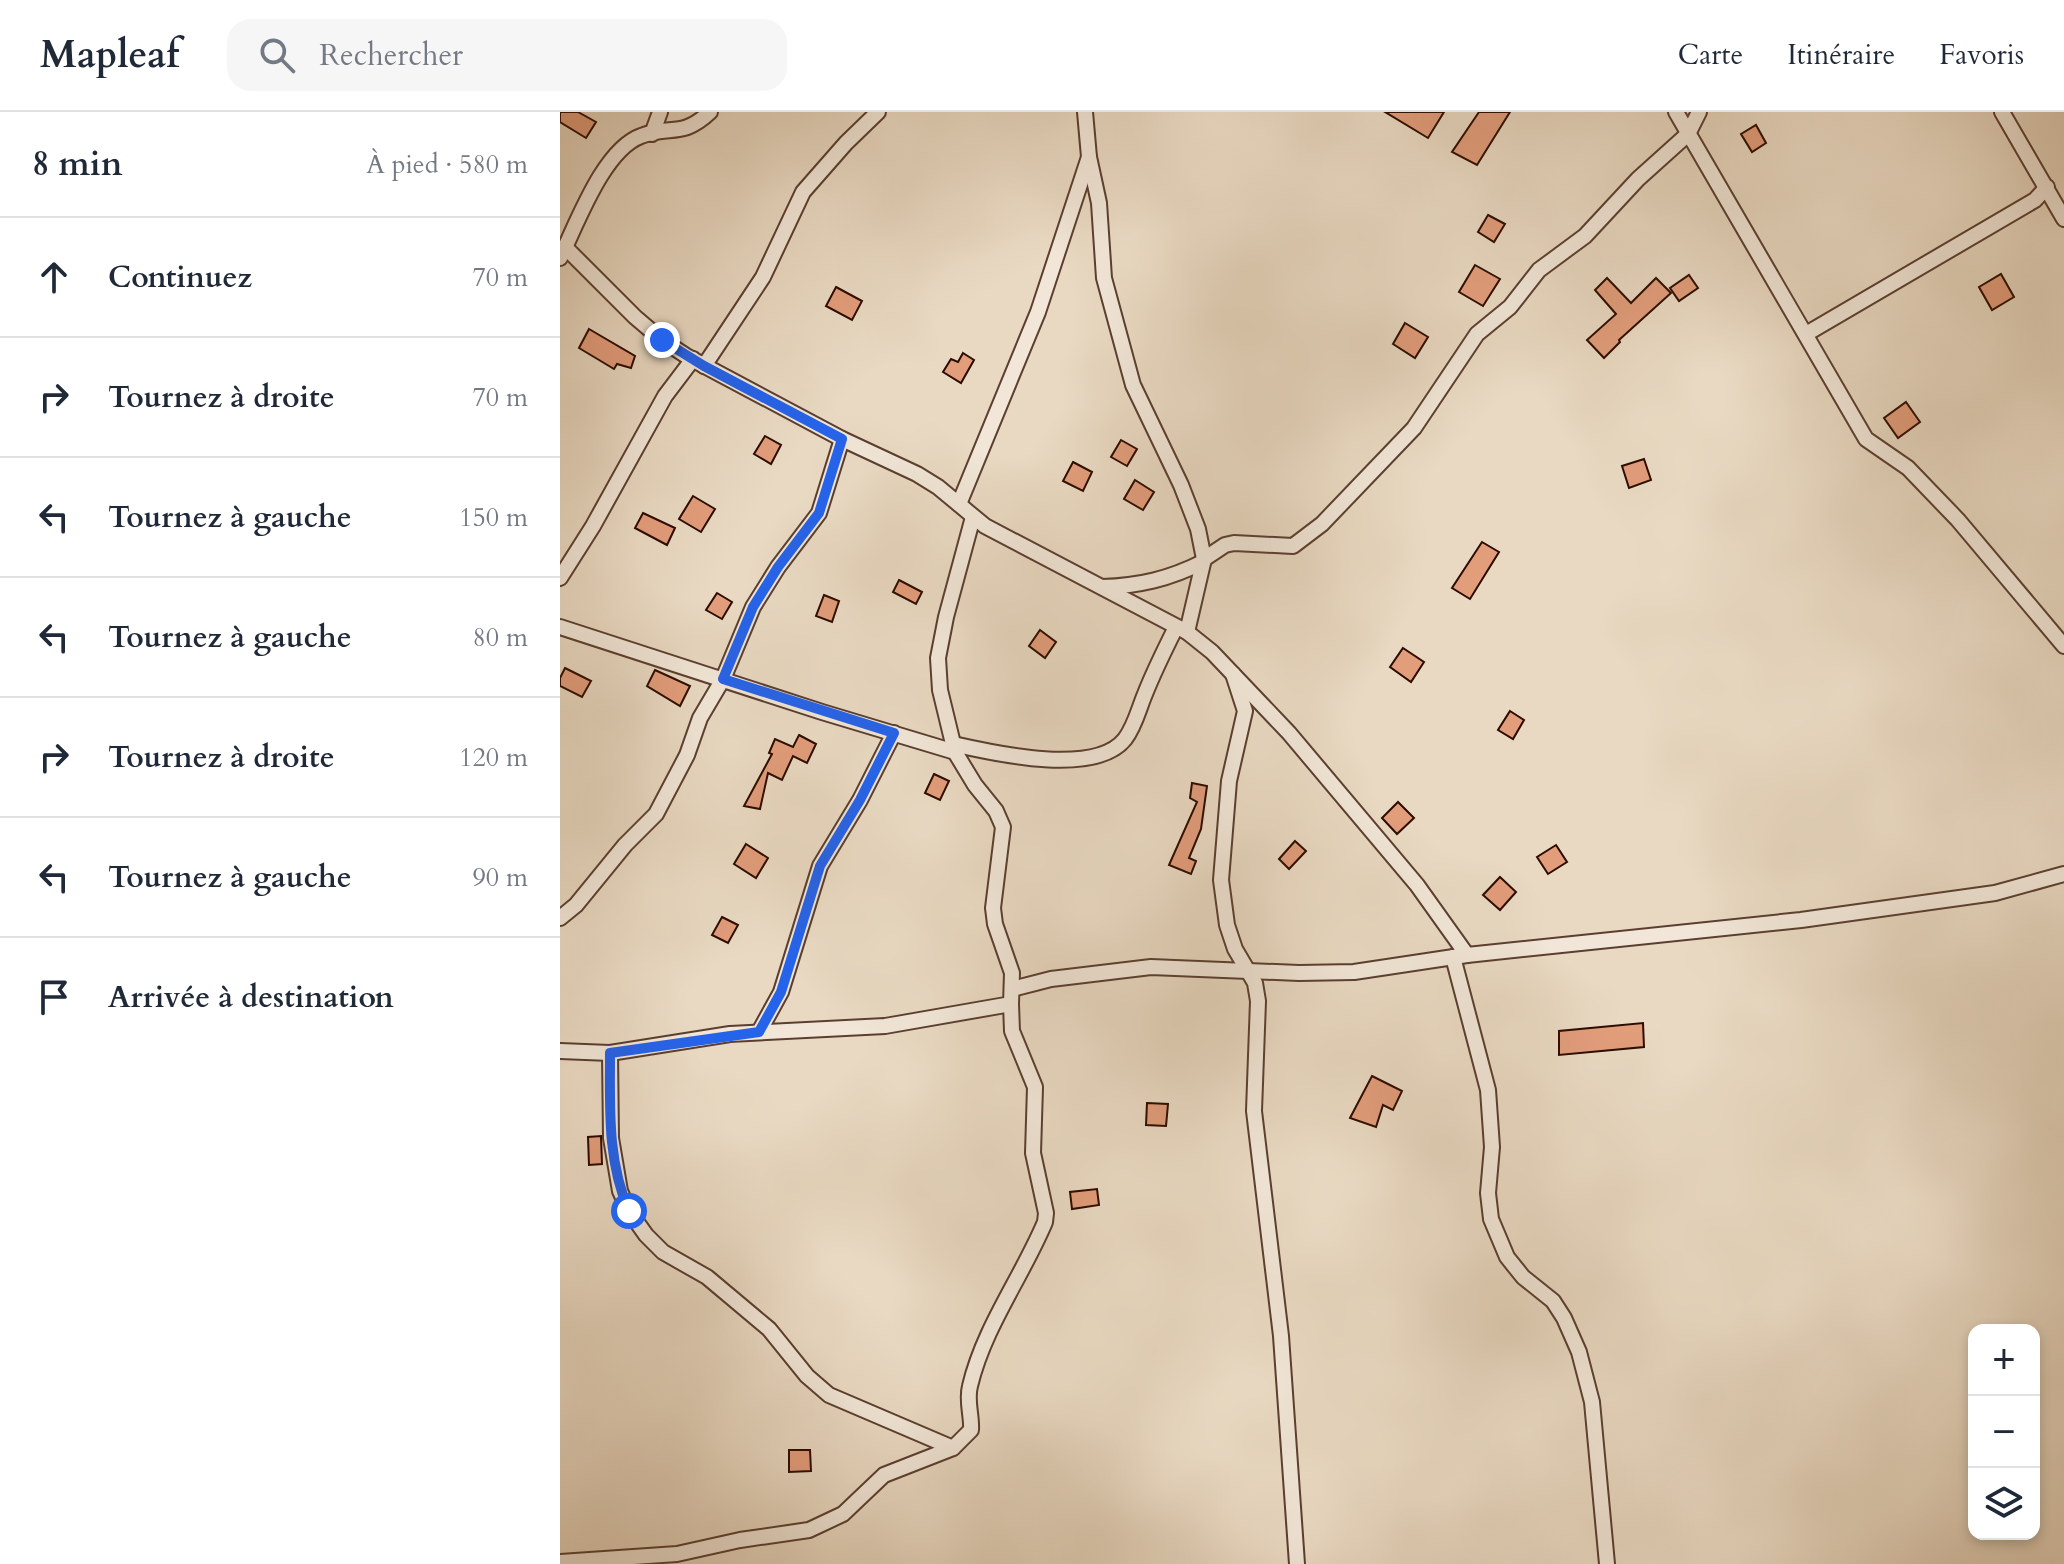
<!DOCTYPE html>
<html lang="fr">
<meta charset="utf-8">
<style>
:root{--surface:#fff;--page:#f6f6f7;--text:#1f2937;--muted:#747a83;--line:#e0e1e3}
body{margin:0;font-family:Cardo,serif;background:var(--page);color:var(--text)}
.controls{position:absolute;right:24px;bottom:24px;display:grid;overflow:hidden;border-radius:16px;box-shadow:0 4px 12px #0003}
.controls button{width:72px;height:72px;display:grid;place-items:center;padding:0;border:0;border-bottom:2px solid var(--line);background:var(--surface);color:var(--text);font:40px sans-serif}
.stop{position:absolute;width:24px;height:24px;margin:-18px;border:6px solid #2563eb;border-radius:50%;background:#fff}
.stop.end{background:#2563eb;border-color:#fff;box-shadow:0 2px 8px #0008}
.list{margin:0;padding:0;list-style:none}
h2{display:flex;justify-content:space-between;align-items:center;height:104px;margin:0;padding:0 32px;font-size:34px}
h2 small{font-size:26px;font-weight:400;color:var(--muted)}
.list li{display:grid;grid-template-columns:52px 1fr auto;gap:24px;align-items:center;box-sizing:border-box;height:120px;padding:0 32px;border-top:2px solid var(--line)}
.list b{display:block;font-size:30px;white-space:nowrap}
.list em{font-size:26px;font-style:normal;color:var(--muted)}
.icon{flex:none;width:44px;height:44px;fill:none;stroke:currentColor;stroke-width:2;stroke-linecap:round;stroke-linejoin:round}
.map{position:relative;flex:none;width:1504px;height:1452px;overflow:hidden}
header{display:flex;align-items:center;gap:48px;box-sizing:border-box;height:112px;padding:0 40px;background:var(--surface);border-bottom:2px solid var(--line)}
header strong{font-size:38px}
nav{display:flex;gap:44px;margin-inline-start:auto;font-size:28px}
.search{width:560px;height:72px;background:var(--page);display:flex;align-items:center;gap:20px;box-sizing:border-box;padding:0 28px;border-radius:24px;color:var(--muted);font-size:30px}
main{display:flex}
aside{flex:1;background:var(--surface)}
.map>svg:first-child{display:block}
</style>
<header>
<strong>Mapleaf</strong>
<div class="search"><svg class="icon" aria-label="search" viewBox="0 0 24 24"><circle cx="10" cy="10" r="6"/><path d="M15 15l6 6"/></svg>Rechercher</div>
<nav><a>Carte</a><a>Itinéraire</a><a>Favoris</a></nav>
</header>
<main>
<aside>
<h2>8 min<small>À pied · 580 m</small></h2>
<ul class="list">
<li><svg class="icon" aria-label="ahead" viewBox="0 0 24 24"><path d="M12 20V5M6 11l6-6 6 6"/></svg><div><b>Continuez</b></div><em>70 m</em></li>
<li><svg class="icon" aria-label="right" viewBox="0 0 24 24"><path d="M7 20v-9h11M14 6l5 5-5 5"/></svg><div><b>Tournez à droite</b></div><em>70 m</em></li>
<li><svg class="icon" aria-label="left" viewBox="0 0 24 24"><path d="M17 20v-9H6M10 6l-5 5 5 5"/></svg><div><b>Tournez à gauche</b></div><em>150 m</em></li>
<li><svg class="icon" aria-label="left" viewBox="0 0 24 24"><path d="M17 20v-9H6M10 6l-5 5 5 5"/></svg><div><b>Tournez à gauche</b></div><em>80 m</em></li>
<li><svg class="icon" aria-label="right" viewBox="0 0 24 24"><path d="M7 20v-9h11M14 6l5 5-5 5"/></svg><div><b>Tournez à droite</b></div><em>120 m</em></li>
<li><svg class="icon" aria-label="left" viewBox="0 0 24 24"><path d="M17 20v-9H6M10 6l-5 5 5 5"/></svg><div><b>Tournez à gauche</b></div><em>90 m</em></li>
<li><svg class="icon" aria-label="arrive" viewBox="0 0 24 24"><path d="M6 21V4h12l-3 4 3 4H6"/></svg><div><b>Arrivée à destination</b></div></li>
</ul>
</aside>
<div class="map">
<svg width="1504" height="1452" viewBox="0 0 1504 1452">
<rect width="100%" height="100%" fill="#e9d9c2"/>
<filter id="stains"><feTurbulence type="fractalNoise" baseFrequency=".0025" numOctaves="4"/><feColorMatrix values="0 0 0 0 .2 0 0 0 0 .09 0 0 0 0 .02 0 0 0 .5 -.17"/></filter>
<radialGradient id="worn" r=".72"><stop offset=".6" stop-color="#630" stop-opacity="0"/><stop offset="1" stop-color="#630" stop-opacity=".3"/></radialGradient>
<g fill="#e29d7b" stroke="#2c0b00" stroke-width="2">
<polygon points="0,0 18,0 36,10 26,26 0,10"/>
<polygon points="825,0 884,0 868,26"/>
<polygon points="919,0 950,0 917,53 892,40"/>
<polygon points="1196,13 1206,31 1192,40 1181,22"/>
<polygon points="928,103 945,112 934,130 918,120"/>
<polygon points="915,153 940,167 923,194 899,180"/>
<polygon points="1441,162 1454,185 1432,198 1419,175"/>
<polygon points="1129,163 1138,176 1119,189 1110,176"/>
<polygon points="1047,166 1071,191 1096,166 1111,181 1059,228 1060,230 1044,246 1027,228 1056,202 1035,178"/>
<polygon points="276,175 302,189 292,208 266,194"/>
<polygon points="845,211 868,225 855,246 833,232"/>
<polygon points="29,217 75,244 71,256 57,252 54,257 19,236"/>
<polygon points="403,241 414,248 401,271 383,260 391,247 398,250"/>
<polygon points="1346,290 1360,310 1338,326 1324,306"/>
<polygon points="205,324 221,333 211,352 194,342"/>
<polygon points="561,328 577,337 567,354 551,345"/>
<polygon points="1084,347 1091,368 1069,376 1062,354"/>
<polygon points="513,350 532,360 523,379 503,369"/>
<polygon points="575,368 594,380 583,398 564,387"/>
<polygon points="133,384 155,397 141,420 119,407"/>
<polygon points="83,401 115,416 107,433 75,416"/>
<polygon points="922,430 939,440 910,487 892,476"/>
<polygon points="339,468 362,480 356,492 333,480"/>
<polygon points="157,481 172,490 162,507 146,498"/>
<polygon points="264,483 279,489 272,510 256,504"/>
<polygon points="480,518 496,530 485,546 469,534"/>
<polygon points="843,536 864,550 851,570 830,555"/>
<polygon points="5,556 31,569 22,585 0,574 0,566"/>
<polygon points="95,558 130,574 120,594 87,574"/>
<polygon points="950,599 964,608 953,627 938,618"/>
<polygon points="239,623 256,632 247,651 233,644 222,668 208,661 200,697 184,694 212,642 209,641 215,627 233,635"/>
<polygon points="374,662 389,669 380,688 365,681"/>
<polygon points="632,671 647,674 641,717 629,746 636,749 631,762 609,753 637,690 630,686"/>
<polygon points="838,690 854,706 837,722 822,706"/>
<polygon points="735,729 746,739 729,757 719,747"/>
<polygon points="186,732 208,746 196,766 174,752"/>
<polygon points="996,733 1007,750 988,762 977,745"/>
<polygon points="940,765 956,780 940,798 923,783"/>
<polygon points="162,805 178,813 168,831 152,823"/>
<polygon points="1083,911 1084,935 999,943 999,919"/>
<polygon points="812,964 842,979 833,998 823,993 816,1015 790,1006"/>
<polygon points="587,991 608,992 606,1014 586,1013"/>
<polygon points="41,1024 42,1052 29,1053 28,1025"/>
<polygon points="537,1077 539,1093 512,1097 510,1080"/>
<polygon points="229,1338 250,1338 251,1359 229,1360"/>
</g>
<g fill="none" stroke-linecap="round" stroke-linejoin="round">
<g stroke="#5b3e30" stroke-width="18">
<g id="minor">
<polyline points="1116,0 1306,327 1348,356 1398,408 1504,534"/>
<polyline points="1442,0 1504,107"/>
<polyline points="92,22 100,0"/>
<polyline points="5,135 75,205 102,228 128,245 282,327 357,362 378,375 425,414 627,520 644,447 638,417 621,373 573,273 544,166 539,91 529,45 525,0"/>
<path d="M0,146C17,112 43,38 81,24C111,12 121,27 150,0"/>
<polyline points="1246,222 1475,88 1487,75"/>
<polyline points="144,254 203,165 243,80 286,31 318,0"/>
<polyline points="399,392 478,200 529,45"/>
<polyline points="644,447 665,433 674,431 733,434 762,412 854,316 917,222 950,195 979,158 1025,124 1078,67 1128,22 1139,0"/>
<polyline points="0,466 33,414 105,284 133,247"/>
<path d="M542,475C579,474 609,467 643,450"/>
<polyline points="0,515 262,600 395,640"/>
<polyline points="673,562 685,599 669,669 661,768 667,813 675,837 695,871 698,889 694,999 721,1224 737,1452"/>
<path d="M393,632C433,641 535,665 565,627C575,614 579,596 585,582C594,559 605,537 616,515"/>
<polyline points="0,806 16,793 65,733 96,702 127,643 140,606 163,567 193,495 218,455 259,401 282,327"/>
<polyline points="907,843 1241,808 1435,781 1504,762"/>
<polyline points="893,845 928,978 932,1035 928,1081 931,1107 947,1145 963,1165 993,1189 1004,1206 1019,1240 1032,1290 1047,1452"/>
<polyline points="452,877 491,867 591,855 739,861 794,860 907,843 857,773 729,621 652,540 627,520"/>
<polyline points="199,920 221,880 260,754 300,688 334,621"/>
<polyline points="0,939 50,941 170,922 325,914 451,892 452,861 435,812 433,796 443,715 436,699 415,673 395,640 380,578 378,546 386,505 413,405"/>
<polyline points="50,941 51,1026 60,1079 69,1099 86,1123 103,1140 147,1165 209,1217 247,1264 269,1283 393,1336"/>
<path d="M0,1450L117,1442L180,1428L249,1418L283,1402L324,1363L393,1336L411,1318C412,1303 406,1289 410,1274C424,1215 462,1165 485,1110L486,1101L473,1041L475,975L452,919L451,892"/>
</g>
</g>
<use href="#minor" stroke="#f1e6d7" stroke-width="14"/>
</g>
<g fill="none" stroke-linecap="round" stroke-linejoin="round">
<path stroke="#2563eb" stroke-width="10" d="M69,1099C47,1049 50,995 50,941L199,920L221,880L260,754L300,688L334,621L163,567L193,495L218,455L259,401L282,327L144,254L102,228"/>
</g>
<rect width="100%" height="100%" filter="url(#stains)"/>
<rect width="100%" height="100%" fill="url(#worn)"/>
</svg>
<div class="controls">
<button>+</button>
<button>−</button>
<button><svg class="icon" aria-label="layers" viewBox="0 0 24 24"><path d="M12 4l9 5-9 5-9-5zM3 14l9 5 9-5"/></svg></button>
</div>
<div class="stop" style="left:69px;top:1099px"></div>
<div class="stop end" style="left:102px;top:228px"></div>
</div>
</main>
